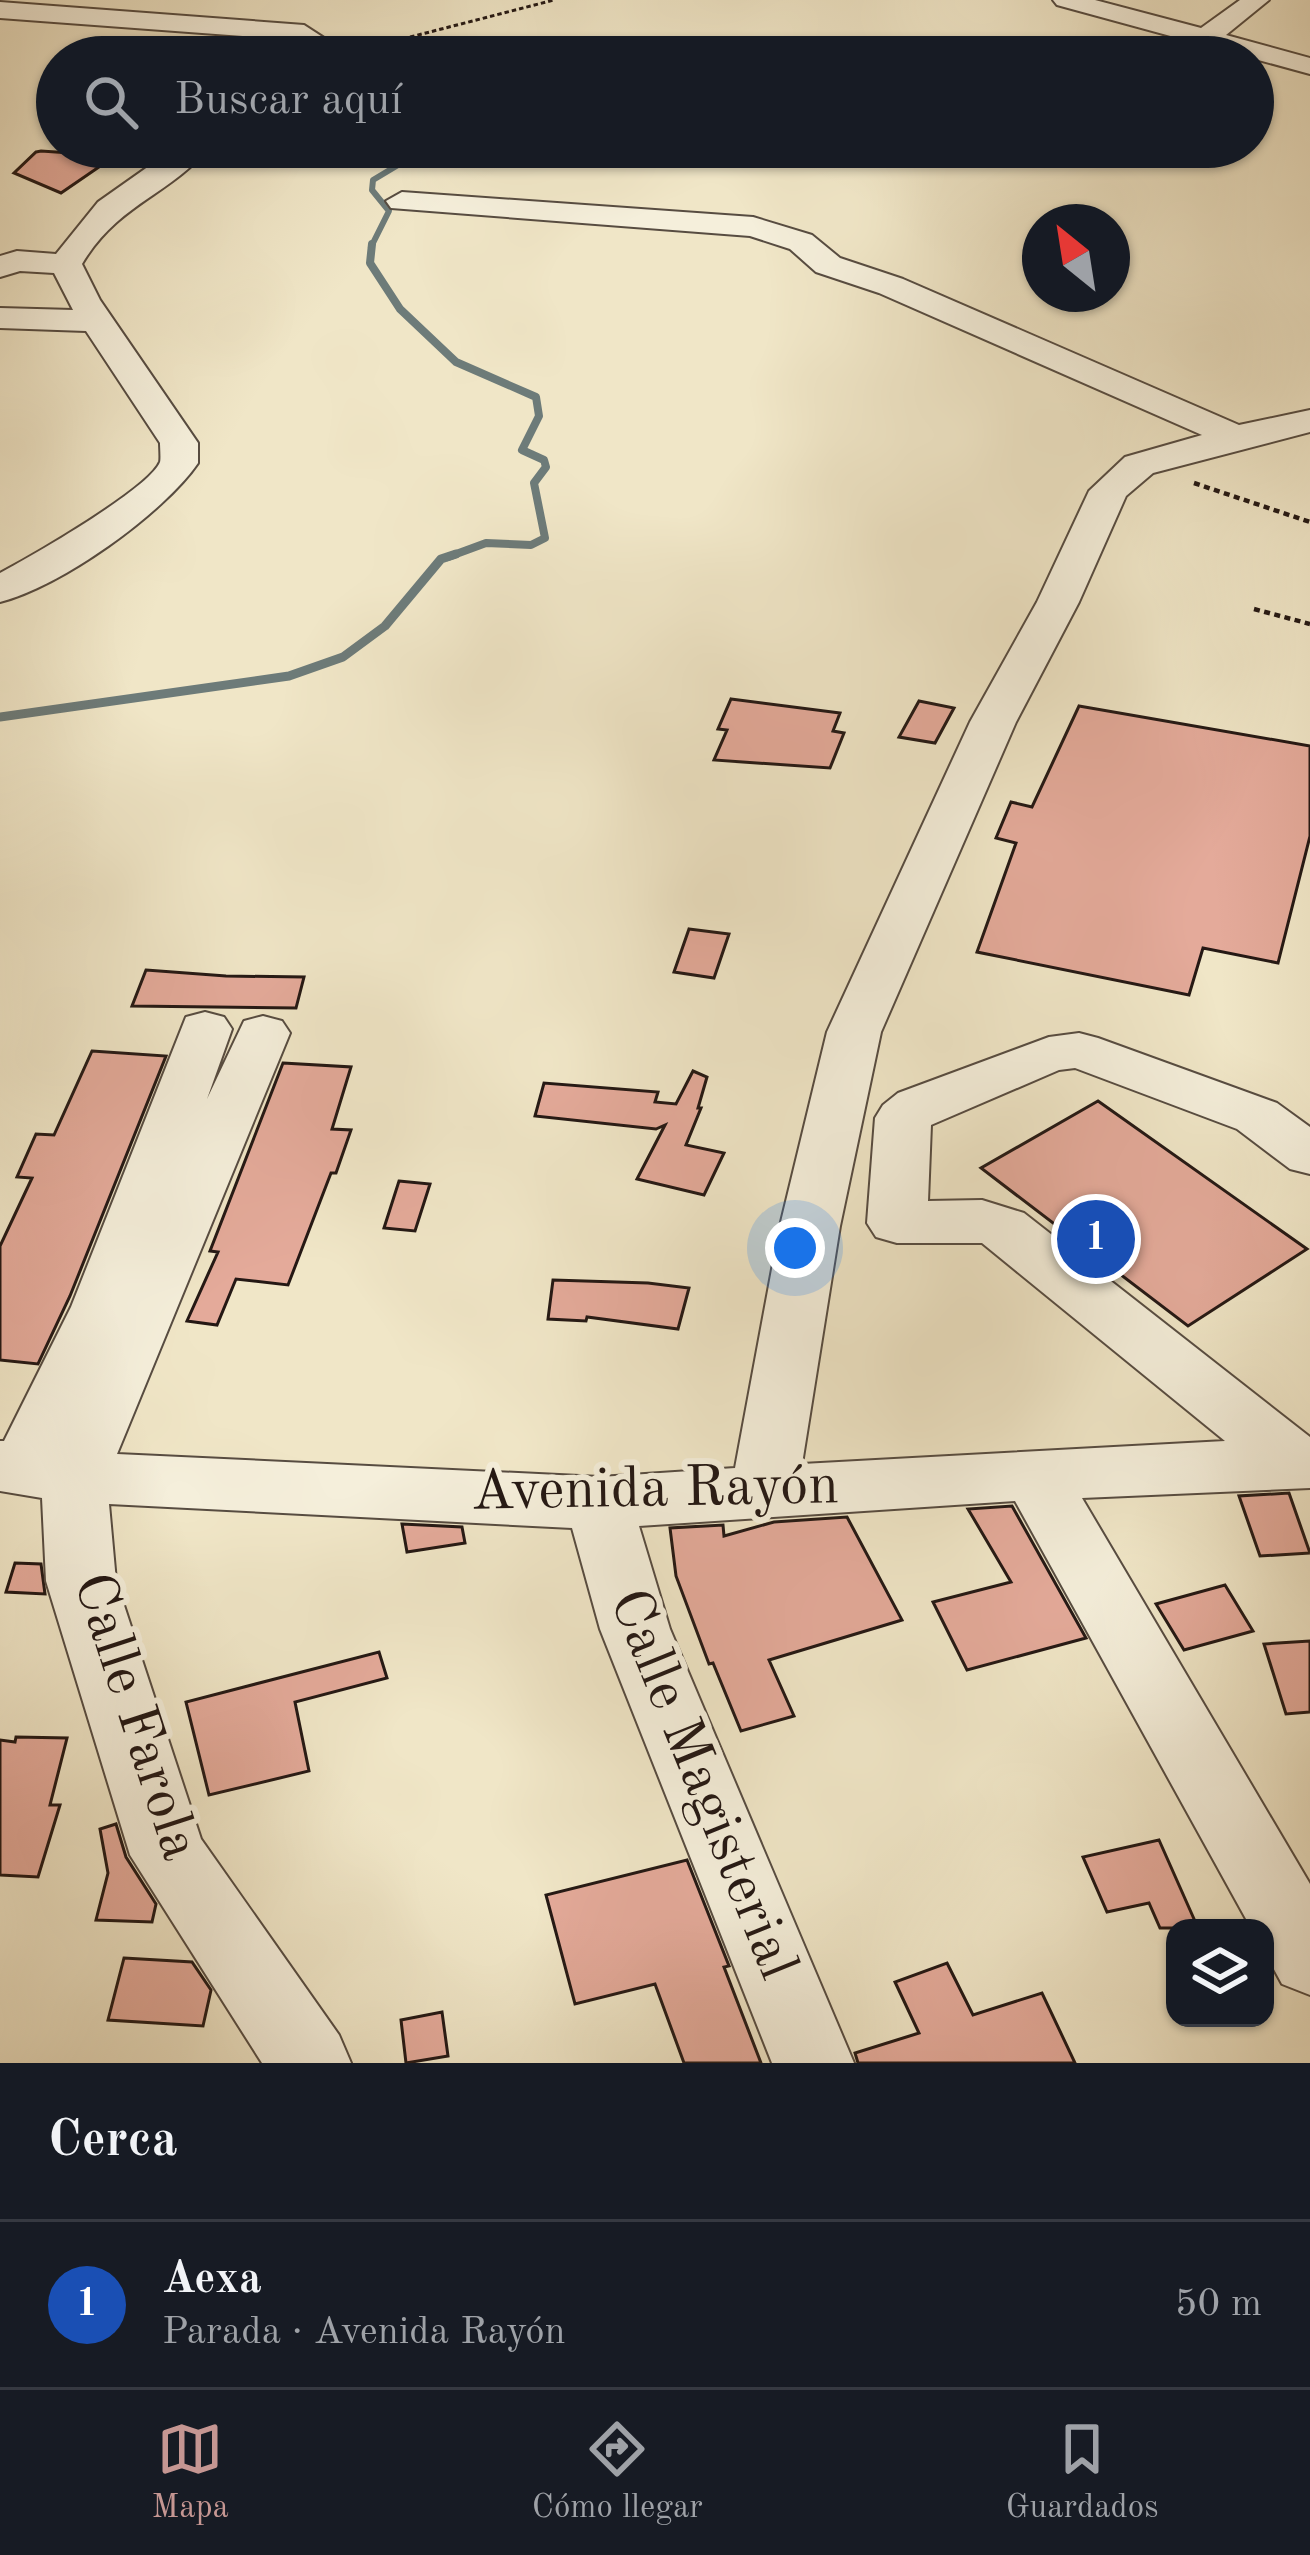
<!DOCTYPE html>
<html lang="es">
<meta charset="utf-8">
<style>
:root{--surface:#171b24;--page:#20242c;--text:#f1f3f6;--muted:#9ea1a6;--line:#363941;--accent:#c59692}
body{margin:0;font-family:"Old Standard TT",serif;background:var(--page);color:var(--text)}
.controls{position:absolute;right:36px;bottom:36px;display:grid;overflow:hidden;border-radius:24px;box-shadow:0 3px 9px #0004}
.controls button{width:108px;height:108px;display:grid;place-items:center;padding:0;border:0;border-bottom:3px solid var(--line);background:var(--surface);color:var(--text);font:60px sans-serif}
.compass{position:absolute;left:1022px;top:204px;width:108px;height:108px;border-radius:50%;background:var(--surface);box-shadow:0 3px 9px #0004;rotate:330deg}
.you{position:absolute;left:795px;top:1248px;width:42px;height:42px;margin:-30px;border:9px solid #fff;border-radius:50%;background:#1a73e8;box-shadow:0 0 0 18px #1a73e833}
.badge{display:grid;place-items:center;width:78px;height:78px;border-radius:50%;background:var(--accent);color:#fff;font-size:39px;font-weight:700}
.pin{position:absolute;translate:-50% -50%;border:6px solid #fff;box-shadow:0 3px 12px #0006}
.list{margin:0;padding:0;list-style:none}
h2{display:flex;justify-content:space-between;align-items:center;height:156px;margin:0;padding:0 48px;font-size:51px}
h2 small{font-size:39px;font-weight:400;color:var(--muted)}
.list li{display:grid;grid-template-columns:78px 1fr auto;gap:36px;align-items:center;box-sizing:border-box;height:168px;padding:0 48px;border-top:3px solid var(--line)}
.list b{display:block;font-size:45px;white-space:nowrap}
.list p{margin:0;font-size:39px;white-space:nowrap;color:var(--muted)}
.list em{font-size:39px;font-style:normal;color:var(--muted)}
.icon{flex:none;width:66px;height:66px;fill:none;stroke:currentColor;stroke-width:2;stroke-linecap:round;stroke-linejoin:round}
.map{position:relative;flex:none;width:1310px;height:2063px;overflow:hidden}
.search{position:absolute;background:var(--surface);box-shadow:0 3px 9px #0004;left:36px;right:36px;top:36px;height:132px;display:flex;align-items:center;gap:30px;box-sizing:border-box;padding:0 42px;border-radius:66px;color:var(--muted);font-size:45px}
.sheet{height:324px;background:var(--surface)}
nav{display:flex;justify-content:space-around;align-items:center;box-sizing:border-box;height:168px;border-top:3px solid var(--line);background:var(--surface);font-size:33px;color:var(--muted)}
nav a{display:grid;justify-items:center;gap:6px}
nav .on{color:var(--accent)}
.map>svg:first-child{display:block}
</style>
<div class="map">
<svg width="1310" height="2063" viewBox="0 0 1310 2063">
<rect width="100%" height="100%" fill="#f0e6c7"/>
<filter id="stains"><feTurbulence type="fractalNoise" baseFrequency=".00167" numOctaves="4"/><feColorMatrix values="0 0 0 0 .2 0 0 0 0 .09 0 0 0 0 .02 0 0 0 .5 -.17"/></filter>
<radialGradient id="worn" r=".72"><stop offset=".6" stop-color="#630" stop-opacity="0"/><stop offset="1" stop-color="#630" stop-opacity=".3"/></radialGradient>
<g fill="none" stroke-linecap="round" stroke-linejoin="round">
<polyline stroke="#6d7b79" stroke-width="6" points="371,247 389,211 372,190 373,180 403,162 447,147"/>
<polyline stroke="#6d7b79" stroke-width="8" points="372,244 370,263 400,309 456,362 536,397 539,416 522,450 544,460 546,467 534,483 545,538 531,545 486,543 448,557"/>
<polyline stroke="#6d7b79" stroke-width="9" points="0,717 289,676 343,657 385,626 441,559 456,554"/>
</g>
<g fill="#e4aa9a" stroke="#241814" stroke-width="3">
<polygon points="36,152 41,151 115,156 61,193 14,173"/>
<polygon points="731,699 840,713 833,731 844,733 830,768 714,760 727,730 718,729"/>
<polygon points="919,701 954,708 935,743 899,737"/>
<polygon points="1079,706 1310,746 1310,836 1278,963 1203,948 1189,995 977,952 1016,843 996,838 1011,802 1032,807"/>
<polygon points="689,929 729,934 714,978 674,972"/>
<polygon points="146,970 226,976 304,977 296,1008 132,1006"/>
<polygon points="92,1051 166,1056 70,1296 38,1364 0,1360 0,1246 32,1178 17,1177 36,1134 54,1135"/>
<polygon points="283,1063 351,1067 332,1129 351,1130 336,1173 331,1173 288,1285 236,1279 217,1325 187,1321 218,1252 210,1251"/>
<polygon points="693,1071 707,1077 698,1108 701,1108 686,1145 724,1153 704,1195 637,1179 665,1125 656,1129 535,1116 544,1083 658,1092 655,1102 676,1104"/>
<polygon points="1098,1101 1307,1249 1188,1326 981,1168"/>
<polygon points="399,1181 430,1184 415,1231 384,1228"/>
<polygon points="553,1280 648,1283 689,1288 678,1329 587,1317 586,1321 548,1319"/>
<polygon points="1289,1493 1310,1553 1260,1556 1239,1496"/>
<polygon points="1012,1506 1086,1638 967,1670 933,1602 1011,1582 968,1509"/>
<polygon points="847,1517 902,1620 769,1660 794,1716 741,1731 713,1663 709,1664 676,1576 670,1528 723,1525 724,1536 774,1522"/>
<polygon points="402,1524 462,1527 465,1543 407,1552"/>
<polygon points="15,1563 41,1564 45,1594 6,1592"/>
<polygon points="1225,1585 1253,1631 1184,1650 1156,1604"/>
<polygon points="1310,1641 1310,1712 1286,1714 1264,1644"/>
<polygon points="379,1652 387,1678 295,1702 309,1771 209,1795 186,1702"/>
<polygon points="16,1737 67,1738 50,1805 60,1805 38,1877 0,1875 0,1740 15,1742"/>
<polygon points="116,1824 126,1857 156,1904 152,1922 96,1920 108,1873 100,1829"/>
<polygon points="1159,1840 1198,1928 1160,1928 1149,1903 1107,1912 1083,1857"/>
<polygon points="687,1860 729,1966 724,1967 761,2063 684,2063 655,1984 575,2004 546,1895"/>
<polygon points="124,1958 192,1962 211,1990 203,2026 108,2020"/>
<polygon points="947,1963 973,2015 1042,1993 1075,2063 858,2063 855,2053 919,2033 895,1982"/>
<polygon points="442,2012 448,2056 406,2063 401,2020"/>
</g>
<g fill="none" stroke-linecap="round" stroke-linejoin="round">
<g stroke="#574c41" stroke-width="4">
<g id="minor">
<polygon points="1053,0 1095,0 1201,28 1240,0 1269,0 1226,35 1310,58 1310,74 1057,5"/>
<polygon points="0,2 304,25 338,47 336,57 308,57 311,50 297,40 0,18"/>
<path d="M176,147H209C171,195 118,203 82,264L100,300L198,443V463C163,514 60,587 0,602V573C30,557 149,489 160,462C161,459 160,447 160,443L86,331L0,328V308L73,310L54,273L20,271L0,277V256L17,251L56,254L98,202Z"/>
<polygon points="402,192 753,217 812,235 840,258 903,279 1239,425 1310,410 1310,432 1153,473 1126,496 1079,602 1016,722 881,1032 840,1226 802,1464 1225,1441 982,1243 897,1243 876,1237 867,1223 875,1118 883,1105 898,1093 1049,1037 1079,1033 1098,1038 1277,1103 1310,1127 1310,1174 1290,1169 1237,1129 1075,1068 1059,1070 931,1125 928,1201 982,1200 1024,1213 1310,1437 1310,1488 1082,1498 1310,1884 1310,1995 1282,1984 1265,1953 1265,1928 1251,1928 1015,1501 639,1526 670,1629 854,2063 772,2063 600,1629 572,1528 109,1504 116,1581 201,1839 339,2035 351,2063 262,2063 130,1855 46,1581 42,1498 0,1491 0,1441 4,1441 71,1307 186,1017 205,1012 224,1017 232,1029 207,1099 244,1021 263,1016 282,1021 290,1033 117,1454 600,1477 735,1468 780,1226 827,1032 970,722 1037,602 1089,491 1125,457 1202,435 879,293 816,272 790,249 750,236 391,208 386,201"/>
</g>
</g>
<polyline stroke="#241814" stroke-width="3" stroke-dasharray="4.5 3" stroke-linecap="butt" points="352,52 554,0"/>
<g stroke="#241814" stroke-width="4.5" stroke-dasharray="6 4.5" stroke-linecap="butt">
<polyline points="1194,483 1310,522"/>
<polyline points="1254,609 1310,624"/>
</g>
<use href="#minor" fill="#f5efdb" fill-rule="evenodd"/>
</g>
<g text-anchor="middle" dominant-baseline="central" stroke-width="12" stroke-linejoin="round" paint-order="stroke">
<g font-size="57" fill="#241814" stroke="#f5efdb">
<text transform="translate(655 1491) rotate(-1)">Avenida Rayón</text>
<text transform="translate(134 1717) rotate(72)">Calle Farola</text>
<text transform="translate(701 1785) rotate(68)">Calle Magisterial</text>
</g>
</g>
<rect width="100%" height="100%" filter="url(#stains)"/>
<rect width="100%" height="100%" fill="url(#worn)"/>
</svg>
<div class="controls">
<button><svg class="icon" aria-label="layers" viewBox="0 0 24 24"><path d="M12 4l9 5-9 5-9-5zM3 14l9 5 9-5"/></svg></button>
</div>
<svg class="compass" viewBox="-18 -18 36 36"><path d="M0-13l5 13h-10z" fill="#e53935"/><path d="M0 13l5-13h-10z" fill="#9ea1a6"/></svg>
<div class="you"></div>
<div class="pin badge" style="left:1096px;top:1239px;background:#1a4fb4">1</div>
<div class="search"><svg class="icon" aria-label="search" viewBox="0 0 24 24"><circle cx="10" cy="10" r="6"/><path d="M15 15l6 6"/></svg>Buscar aquí</div>
</div>
<section class="sheet">
<h2>Cerca<small></small></h2>
<ul class="list">
<li><span class="badge" style="background:#1a4fb4">1</span><div><b>Aexa</b><p>Parada · Avenida Rayón</p></div><em>50 m</em></li>
</ul>
</section>
<nav>
<a class="on"><svg class="icon" aria-label="map" viewBox="0 0 24 24"><path d="M3 6l6-2 6 2 6-2v14l-6 2-6-2-6 2zM9 4v14M15 6v14"/></svg>Mapa</a>
<a><svg class="icon" aria-label="directions" viewBox="0 0 24 24"><path d="M12 3l9 9-9 9-9-9zM9 14v-3h6M13 9l2 2-2 2"/></svg>Cómo llegar</a>
<a><svg class="icon" aria-label="saved" viewBox="0 0 24 24"><path d="M7 4h10v16l-5-4-5 4z"/></svg>Guardados</a>
</nav>
